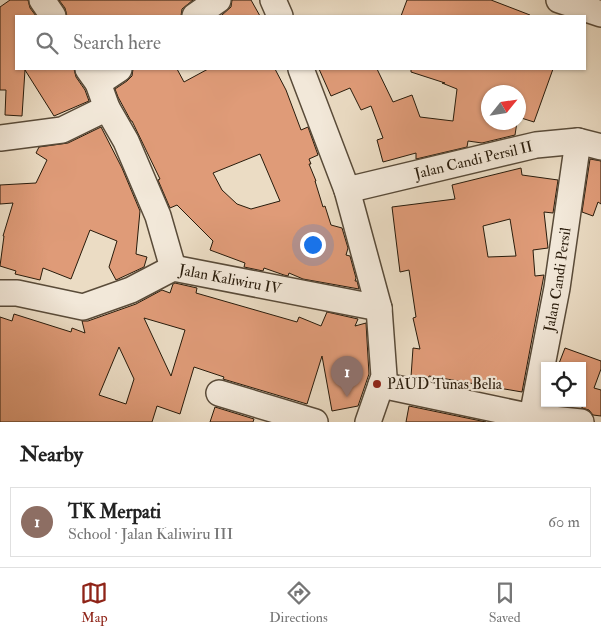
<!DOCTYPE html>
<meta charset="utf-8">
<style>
:root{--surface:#fff;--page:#f2f2f2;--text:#222;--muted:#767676;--line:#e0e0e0;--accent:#8f2418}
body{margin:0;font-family:"IM FELL Double Pica",serif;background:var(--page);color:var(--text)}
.controls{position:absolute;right:15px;bottom:15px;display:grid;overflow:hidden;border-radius:0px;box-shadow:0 1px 4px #0004}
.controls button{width:45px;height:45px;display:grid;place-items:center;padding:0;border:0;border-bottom:1px solid var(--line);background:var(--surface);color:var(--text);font:25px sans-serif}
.compass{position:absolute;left:481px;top:85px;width:45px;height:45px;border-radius:50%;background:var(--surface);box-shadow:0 1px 4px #0004;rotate:60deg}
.you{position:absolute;left:312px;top:244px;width:18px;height:18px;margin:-12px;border:4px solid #fff;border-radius:50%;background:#1a73e8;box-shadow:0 0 0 8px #1a73e833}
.badge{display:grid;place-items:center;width:32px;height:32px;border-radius:50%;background:var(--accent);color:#fff;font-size:16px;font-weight:700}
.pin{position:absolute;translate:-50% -41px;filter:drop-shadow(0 1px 2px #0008)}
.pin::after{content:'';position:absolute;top:26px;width:18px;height:15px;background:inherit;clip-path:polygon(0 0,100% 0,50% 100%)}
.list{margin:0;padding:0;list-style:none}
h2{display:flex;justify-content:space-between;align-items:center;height:65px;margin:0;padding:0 20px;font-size:21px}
h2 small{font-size:16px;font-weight:400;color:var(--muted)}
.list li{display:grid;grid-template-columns:32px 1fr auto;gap:15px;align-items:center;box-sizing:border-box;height:70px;margin:0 10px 10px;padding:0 10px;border:1px solid var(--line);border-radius:0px}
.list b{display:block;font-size:19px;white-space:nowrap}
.list p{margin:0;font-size:16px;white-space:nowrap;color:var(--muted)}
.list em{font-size:16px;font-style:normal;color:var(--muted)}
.icon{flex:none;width:28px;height:28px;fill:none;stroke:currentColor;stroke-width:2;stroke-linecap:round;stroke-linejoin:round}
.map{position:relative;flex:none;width:601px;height:422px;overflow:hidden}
.search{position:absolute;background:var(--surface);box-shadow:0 1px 4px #0004;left:15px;right:15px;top:15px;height:55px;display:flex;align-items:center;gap:12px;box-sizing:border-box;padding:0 18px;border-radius:0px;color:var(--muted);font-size:19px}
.sheet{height:145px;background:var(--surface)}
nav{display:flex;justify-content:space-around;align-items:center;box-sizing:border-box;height:70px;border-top:1px solid var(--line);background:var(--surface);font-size:14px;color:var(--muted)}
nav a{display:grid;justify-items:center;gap:2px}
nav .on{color:var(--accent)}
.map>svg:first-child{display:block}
</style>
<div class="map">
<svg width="601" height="422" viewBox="0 0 601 422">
<rect width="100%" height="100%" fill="#ebdcc4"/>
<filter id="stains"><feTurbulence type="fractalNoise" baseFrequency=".004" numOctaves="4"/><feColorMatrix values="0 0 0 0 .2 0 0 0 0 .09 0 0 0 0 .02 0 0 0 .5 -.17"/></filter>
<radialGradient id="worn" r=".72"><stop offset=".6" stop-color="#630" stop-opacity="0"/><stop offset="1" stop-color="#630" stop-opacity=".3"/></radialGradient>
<g fill="#df9b78" stroke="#281b0b" fill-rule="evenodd">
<polygon points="10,0 28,0 30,8 36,16 16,16 16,69 74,69 76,77 85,90 89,101 54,116 25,70 22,116 5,115 6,90 0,90 0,7"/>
<polygon points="59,0 193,0 182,9 181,16 67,16 65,8"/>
<polygon points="232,0 251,0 260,16 223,16 222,15 231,7"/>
<polygon points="407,0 491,0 530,15 530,16 401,16"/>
<path d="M133,69H177L184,82L208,69H275L286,90L301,130L308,127L318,155L309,159L311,164H309L316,181H315L323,207L325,206L331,225L342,228L348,248L346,255L350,256L356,278L355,281H357L359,289L303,279L289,273L288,276L284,275L264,268L263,271L244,267L245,263L210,250L213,241L177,205L170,208L158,180L160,179L132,121H131L118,97L115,89L127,81L132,76ZM260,154L280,201L251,209L237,204L222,190L213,173Z"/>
<polygon points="319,69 377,69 393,102 412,95 420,117 453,121 457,89 442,83 445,83 411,72 411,69 553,69 534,122 518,117 518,92 488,92 488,122 517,122 515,135 482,143 468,141 467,147 416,159 416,153 383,162 377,140 383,138 371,106 361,110 350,88 331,96"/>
<polygon points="101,127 122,168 140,211 136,254 147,257 144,267 116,280 109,267 117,241 90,230 71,279 43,268 40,280 15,274 16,271 0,266 4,236 3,236 13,203 0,204 0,185 36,183 47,160 36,153 39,147 68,143"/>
<polygon points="590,159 601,161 601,204 598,202 593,216 582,212"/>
<path d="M521,168L522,175L558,180L553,213L544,212L548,248L533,250L535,276L544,275L522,392L429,376L428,380L411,377L413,348L420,349L413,318L416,317L409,270L400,272L392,207L455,199L452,185ZM510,219L516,256L488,257L483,226Z"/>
<path d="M175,283L197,288L196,293L297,322L299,317L321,326L327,312L358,319L355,326L366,323L369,374L358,406L332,411L322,356L307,404L223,379L224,377L194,367L180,414L157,406L152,422H0V317L12,321L14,314L71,332L72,328L85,333L82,321H88L136,304L162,290L170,293L173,284ZM144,318L185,330L171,376ZM119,347L134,379L126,404L99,395Z"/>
<polygon points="565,348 601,361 601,369 594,388 601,390 601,416 593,415 589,410 582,408 582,366 558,366"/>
<polygon points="409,406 486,422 406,422"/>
<polygon points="215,407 254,419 253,422 210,422"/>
</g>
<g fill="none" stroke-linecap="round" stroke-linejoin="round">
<g stroke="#594b39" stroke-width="28">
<g id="minor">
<polyline points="42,0 53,16"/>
<polyline points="273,0 280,16"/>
<polyline points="559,0 601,14"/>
<polyline points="195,16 218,0"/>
<polyline points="88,69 98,83 107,108 126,141 158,216 173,268"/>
<polyline points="301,69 347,190 379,308 384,376 368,422"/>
<polyline points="98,83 119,69"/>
<polyline points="0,138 62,130 107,108"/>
<path id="s1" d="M347,190L536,145L578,141L601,147"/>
<path id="s2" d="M0,293H17L83,307L131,290L173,268L379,308"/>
<polyline points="381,385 532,417 581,422"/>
<polyline points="219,393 315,422"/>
<path id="s3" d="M531,422L557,288L578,141"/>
</g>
</g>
<use href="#minor" stroke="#f2e8d9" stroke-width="25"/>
</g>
<circle fill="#8f2418" stroke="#f2e8d9" stroke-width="2" cx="377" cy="384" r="5"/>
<g text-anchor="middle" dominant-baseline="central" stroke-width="4.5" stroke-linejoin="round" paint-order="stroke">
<g font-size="15" fill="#281b0b" stroke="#f2e8d9">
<text stroke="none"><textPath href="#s1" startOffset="130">Jalan Candi Persil II</textPath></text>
<text stroke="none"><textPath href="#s2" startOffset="241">Jalan Kaliwiru IV</textPath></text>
<text stroke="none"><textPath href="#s3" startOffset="145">Jalan Candi Persil</textPath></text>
</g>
<g font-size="15" fill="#281b0b" stroke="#f2e8d9" text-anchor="start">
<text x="387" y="384">PAUD Tunas Belia</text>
</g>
</g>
<rect width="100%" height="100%" filter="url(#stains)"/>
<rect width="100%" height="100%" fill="url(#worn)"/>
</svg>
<div class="controls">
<button><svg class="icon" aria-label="locate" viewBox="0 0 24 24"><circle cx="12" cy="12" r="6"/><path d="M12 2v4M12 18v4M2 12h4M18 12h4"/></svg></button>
</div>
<svg class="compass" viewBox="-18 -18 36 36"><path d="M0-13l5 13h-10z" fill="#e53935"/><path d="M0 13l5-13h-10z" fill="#767676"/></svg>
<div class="you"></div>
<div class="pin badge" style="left:347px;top:397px;background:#8d6e63">1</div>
<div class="search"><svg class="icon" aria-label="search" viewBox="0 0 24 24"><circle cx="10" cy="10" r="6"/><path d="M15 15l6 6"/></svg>Search here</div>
</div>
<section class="sheet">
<h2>Nearby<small></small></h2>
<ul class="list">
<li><span class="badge" style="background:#8d6e63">1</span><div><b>TK Merpati</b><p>School · Jalan Kaliwiru III</p></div><em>60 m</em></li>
</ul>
</section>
<nav>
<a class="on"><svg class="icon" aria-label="map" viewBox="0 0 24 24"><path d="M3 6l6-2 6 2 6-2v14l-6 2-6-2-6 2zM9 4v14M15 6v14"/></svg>Map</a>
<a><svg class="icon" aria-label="directions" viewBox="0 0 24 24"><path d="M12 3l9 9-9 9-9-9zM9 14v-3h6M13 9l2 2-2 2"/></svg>Directions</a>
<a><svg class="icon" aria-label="saved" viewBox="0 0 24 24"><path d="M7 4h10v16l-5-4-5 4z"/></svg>Saved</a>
</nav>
